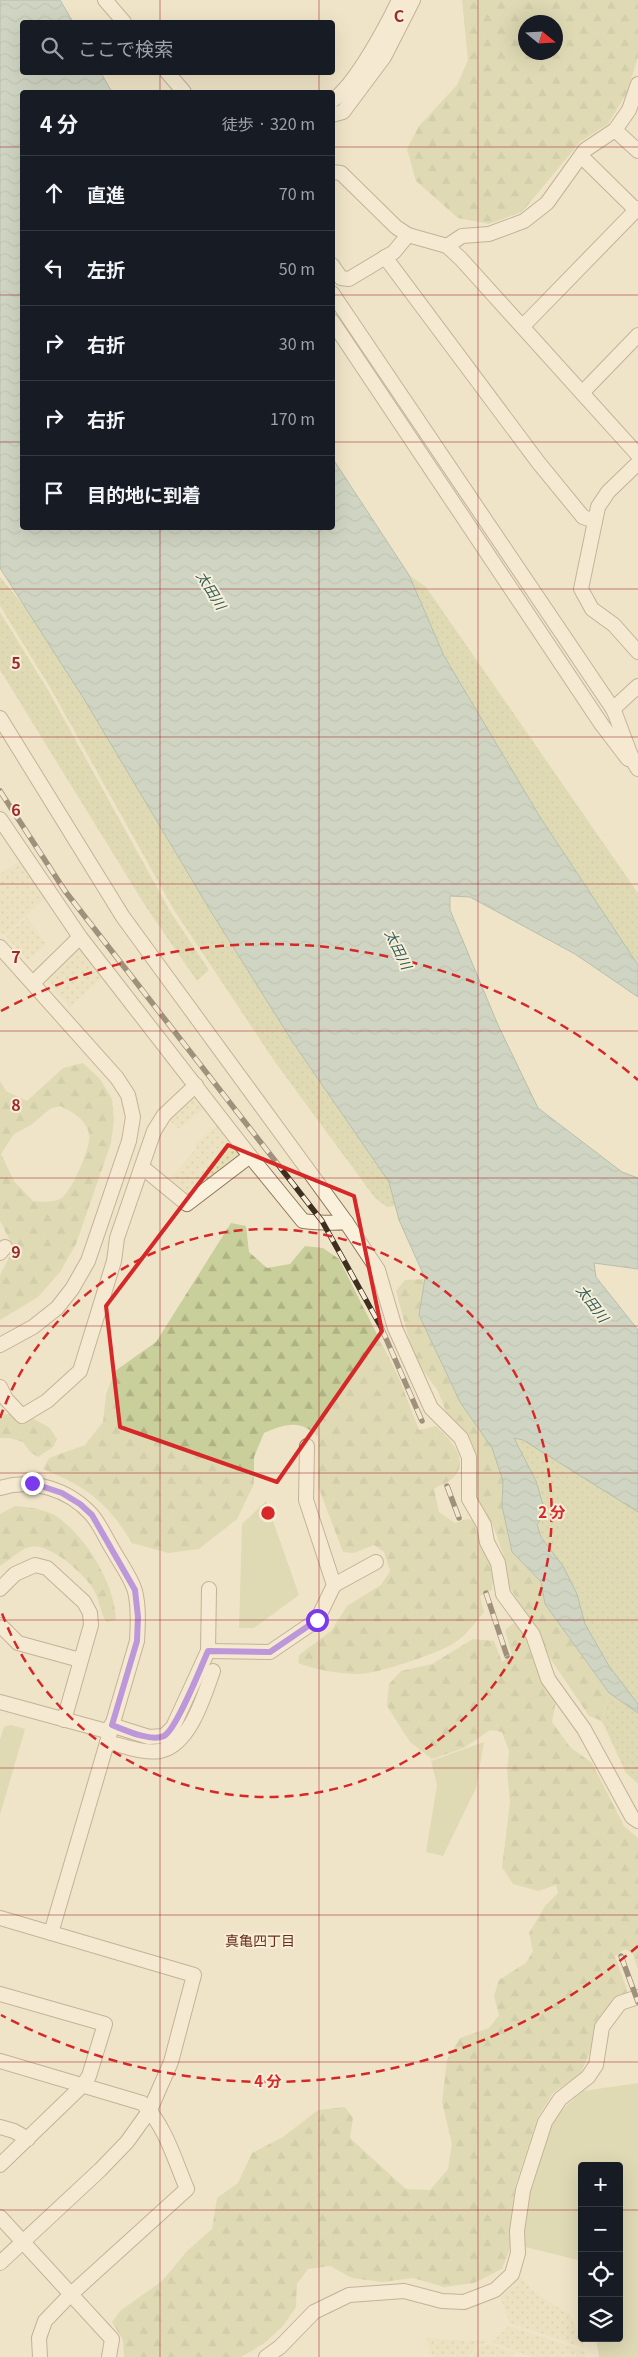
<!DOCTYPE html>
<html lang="ja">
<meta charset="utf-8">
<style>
:root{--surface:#171b24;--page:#20242c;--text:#f1f3f6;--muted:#9ea1a6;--line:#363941}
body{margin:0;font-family:Georgia,"Noto Sans JP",serif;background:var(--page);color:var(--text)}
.controls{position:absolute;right:15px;bottom:15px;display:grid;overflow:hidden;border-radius:5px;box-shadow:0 5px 20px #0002}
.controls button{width:45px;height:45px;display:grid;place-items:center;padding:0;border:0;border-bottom:1px solid var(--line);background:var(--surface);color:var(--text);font:25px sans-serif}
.compass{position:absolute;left:518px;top:15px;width:45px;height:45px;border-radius:50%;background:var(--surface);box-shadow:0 5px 20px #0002;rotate:108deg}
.stop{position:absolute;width:15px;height:15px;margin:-11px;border:4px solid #7c3aed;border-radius:50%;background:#fff}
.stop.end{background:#7c3aed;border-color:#fff;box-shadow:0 1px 5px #0008}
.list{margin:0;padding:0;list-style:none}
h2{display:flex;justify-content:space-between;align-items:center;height:65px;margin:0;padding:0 20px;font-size:21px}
h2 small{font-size:16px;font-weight:400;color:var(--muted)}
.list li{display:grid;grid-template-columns:32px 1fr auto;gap:15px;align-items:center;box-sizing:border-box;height:75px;padding:0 20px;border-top:1px solid var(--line)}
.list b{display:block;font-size:19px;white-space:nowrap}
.list em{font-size:16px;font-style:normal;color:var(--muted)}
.icon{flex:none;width:28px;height:28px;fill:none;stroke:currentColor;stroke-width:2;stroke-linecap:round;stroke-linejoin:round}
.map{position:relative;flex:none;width:638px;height:2357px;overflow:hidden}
.search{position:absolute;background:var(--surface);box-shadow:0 5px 20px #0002;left:20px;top:20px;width:315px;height:55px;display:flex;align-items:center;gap:12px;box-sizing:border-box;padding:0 18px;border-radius:5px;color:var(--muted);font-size:19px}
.panel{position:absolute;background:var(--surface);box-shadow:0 5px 20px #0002;left:20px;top:90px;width:315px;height:440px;border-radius:5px}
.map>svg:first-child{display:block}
</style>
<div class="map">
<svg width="638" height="2357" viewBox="0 0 638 2357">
<defs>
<pattern id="farmland-dots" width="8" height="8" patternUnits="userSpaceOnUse" patternTransform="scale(1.25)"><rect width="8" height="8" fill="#e6deb5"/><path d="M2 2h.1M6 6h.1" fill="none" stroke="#c6bf9b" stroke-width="1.8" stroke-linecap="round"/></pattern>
<pattern id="grass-dots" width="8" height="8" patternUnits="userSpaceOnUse" patternTransform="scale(1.25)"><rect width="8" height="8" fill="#c9cf9b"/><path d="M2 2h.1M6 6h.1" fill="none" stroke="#aeb285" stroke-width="1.8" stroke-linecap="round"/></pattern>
<pattern id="forest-firs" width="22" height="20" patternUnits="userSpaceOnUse" patternTransform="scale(1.25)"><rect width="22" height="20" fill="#c9cf9b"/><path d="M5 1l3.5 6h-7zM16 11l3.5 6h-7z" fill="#aeb285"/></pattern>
<pattern id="water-waves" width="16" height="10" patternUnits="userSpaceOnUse" patternTransform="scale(1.25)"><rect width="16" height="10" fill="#a9c4bc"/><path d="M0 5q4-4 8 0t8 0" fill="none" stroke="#8ba098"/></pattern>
</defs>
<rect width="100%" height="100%" fill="#f0e4c8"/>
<g fill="url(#farmland-dots)">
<polygon points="20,861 46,898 4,935 0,931 0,874"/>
<polygon points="27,917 46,944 28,961 6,936"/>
<polygon points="83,948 105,975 70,1007 47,981 48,975 77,949"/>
<polygon points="194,1094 205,1107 179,1129 168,1119"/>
<polygon points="219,1124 241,1154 240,1157 189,1199 167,1183 197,1147 195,1144"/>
<polygon points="514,2278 521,2278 535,2293 569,2314 584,2344 584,2348 510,2323 500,2296"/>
<polygon points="509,2326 584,2351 586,2357 532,2357 492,2342"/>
<polygon points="427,2338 472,2341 486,2339 487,2342 478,2345 468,2357 433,2357 426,2340"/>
<polygon points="488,2344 513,2353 512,2357 471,2357 480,2346"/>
</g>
<g fill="url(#grass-dots)">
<polygon points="409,575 426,587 638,893 638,965 540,817 444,656"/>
<polygon points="0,577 25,607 84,699 210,910 292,1041 389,1182 395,1206 387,1207 375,1198 275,1062 174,910 51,689 0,606"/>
<polygon points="0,612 48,690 170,911 209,970 197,981 146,907 0,670"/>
<polygon points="513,1437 523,1440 638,1512 638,1704 609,1666 585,1624 577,1594 541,1537 537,1525 545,1512 536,1481"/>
<polygon points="609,1694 638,1713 638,1784 626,1773 602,1721"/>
</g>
<g fill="url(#forest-firs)" fill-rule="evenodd">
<path d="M462,0H638V57L627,93L608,124L580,142L522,212L489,224L458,218L416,181L407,149L419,126L457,85L468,60ZM556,22V52H526V22Z"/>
<path d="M83,1063L100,1079L112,1099L114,1120L111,1143L76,1244L60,1272L38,1297L0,1320V1275L14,1248L0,1221V1081L6,1091L27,1101L63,1068ZM60,1106C72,1112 87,1120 89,1134C92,1146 72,1189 63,1197C55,1203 42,1202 33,1201L14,1181L1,1154L14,1134L31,1125L50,1109Z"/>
<path d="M231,1223L246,1226L249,1252L267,1268L290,1264L305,1246L323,1248L339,1259L399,1378L419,1430L436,1426C450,1439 472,1461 452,1479C447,1483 440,1485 434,1489L439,1512L455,1523L467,1519L474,1520L480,1545L494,1570L492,1590L480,1596L484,1612C475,1623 464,1638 451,1645C435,1654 377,1674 359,1674C339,1674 317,1670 298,1663L299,1655L331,1631L347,1606L381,1585L390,1571L384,1552L374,1545L354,1553L343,1552L318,1486V1437C300,1419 286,1424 264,1433L254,1457V1484L237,1519L199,1549L168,1553L132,1543C107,1502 87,1487 43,1469L49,1458L85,1445L103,1422L106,1394L115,1371L156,1342Z"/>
<polygon points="425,1279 419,1315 460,1402 492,1448 503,1481 502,1506 512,1552 541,1583 545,1604 609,1694 602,1721 589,1716 550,1658 533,1624 510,1588 505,1559 492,1523 476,1498 475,1453 471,1441 448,1417 438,1391 414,1358 396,1291 405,1280"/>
<polygon points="0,1414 11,1414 22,1420 32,1418 50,1428 57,1439 53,1447 38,1457 30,1452 23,1442 10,1438 0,1438"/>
<path d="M15,1506C29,1507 44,1509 56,1516C86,1536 115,1584 116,1620L107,1622C99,1612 100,1598 92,1587C82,1572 49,1542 29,1547C19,1550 9,1561 0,1566V1514Z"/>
<polygon points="514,1623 528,1638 544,1682 556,1702 552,1722 570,1747 592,1763 624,1826 638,1838 638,1970 633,1954 625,1949 615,1956 628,1993 616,1999 596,2021 592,2047 581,2073 553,2093 538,2117 515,2187 510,2226 510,2248 502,2269 474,2283 444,2287 413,2278 382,2282 352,2278 330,2266 308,2269 297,2284 296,2307 283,2326 263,2344 241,2357 124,2357 123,2340 112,2322 120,2311 162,2281 187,2251 212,2229 217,2198 238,2183 252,2153 283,2137 318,2110 345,2107 353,2118 350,2138 406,2189 430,2190 448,2169 452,2144 442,2102 447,2060 460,2038 489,2028 499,2015 494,1996 499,1980 526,1963 533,1951 529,1933 545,1906 558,1893 556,1885 538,1891 513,1884 502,1867 510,1802 507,1771 509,1751 502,1732 490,1730 464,1748 432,1759 410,1742 387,1706 389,1684 401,1671 432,1664 473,1639 494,1641 502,1662 512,1655 505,1630"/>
</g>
<g fill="#c9cf9b">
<polygon points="266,1501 299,1595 254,1628 239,1628 242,1524"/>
<polygon points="11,1725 25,1729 0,1815 0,1740 4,1727"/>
<polygon points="484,1742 476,1788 443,1856 426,1852 437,1785 431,1761"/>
<polygon points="638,2083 638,2357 599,2357 596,2338 619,2338 619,2166 582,2166 582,2261 525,2247 523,2216 531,2183 555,2116 583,2091"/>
</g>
<polygon fill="url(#water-waves)" stroke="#6f938a" points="0,0 60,0 73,22 22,22 22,72 101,73 112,92 22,92 22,528 332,528 333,459 409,575 444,656 540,817 638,965 638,997 575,954 470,897 450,896 450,910 498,1025 538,1108 622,1172 638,1178 638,1269 594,1263 596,1277 638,1330 638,1512 523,1440 514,1438 536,1481 545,1512 537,1525 541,1537 563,1566 577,1594 585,1624 609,1666 638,1704 638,1713 609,1693 545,1604 541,1582 512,1552 502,1506 503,1481 492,1448 460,1402 419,1315 425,1278 399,1220 389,1182 292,1041 210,910 84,699 0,568"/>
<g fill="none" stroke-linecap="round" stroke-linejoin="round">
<g stroke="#8d765c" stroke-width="16">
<g id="minor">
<polyline points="105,0 124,22"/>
<polyline points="167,72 184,92"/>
<path d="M332,101C356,84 386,27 399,0"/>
<polyline points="332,115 343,112 384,57 413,0"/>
<polyline points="615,130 638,151"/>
<polyline points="581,156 636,210"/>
<polyline points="332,172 341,173 396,227 408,235 447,246 461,259 638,455"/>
<polyline points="447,246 462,236 489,234 524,221 547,203 585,150 615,130 629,110 638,84"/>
<polyline points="385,257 538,462 583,517 595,521"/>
<polyline points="332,265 341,278 349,279 394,252 408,235"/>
<path d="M332,293L613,709C618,719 633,765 638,769"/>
<polyline points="332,321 602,725 628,759"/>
<polyline points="523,326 638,208"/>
<polyline points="582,393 638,335"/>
<polyline points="638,463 608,492 598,507 581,589 592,609 614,625 638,652"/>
<polyline points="613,709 638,686"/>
<polyline points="0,718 123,917 346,1222 378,1270 395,1328 431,1408 461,1438 469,1457 469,1499 484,1525 487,1542 498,1563 503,1594 533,1635 548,1679 584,1729 632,1817 638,1821"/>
<path d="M0,819L80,937L250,1156L303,1221C307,1222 343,1224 346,1222"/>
<polyline points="0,947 117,1078 128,1095 133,1117 129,1141 88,1261 72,1289 57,1308 33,1327 0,1345"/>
<polyline points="33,983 80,937"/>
<polyline points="142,1167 187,1204 250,1156"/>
<polyline points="0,1253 5,1247"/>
<polyline points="0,1387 6,1399 22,1416 47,1401 80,1371 114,1261 117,1238 154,1131 164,1115 196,1085"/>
<path d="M0,1488C32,1478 68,1489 91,1514C100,1524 106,1539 113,1550C120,1563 131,1577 135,1591C139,1607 138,1625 137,1641L51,1933"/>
<polyline points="334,1585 376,1562"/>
<polyline points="0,1589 15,1574 35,1565 47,1568 84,1602 90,1613 91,1625 64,1720"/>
<polyline points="0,1625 18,1643 80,1660"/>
<polyline points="208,1651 270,1652 317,1620 334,1585 306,1500 307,1446"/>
<polyline points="0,1702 110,1732"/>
<polyline points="111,1725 149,1737 164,1736 173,1727 208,1651 209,1589"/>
<path d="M107,1742C122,1745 143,1754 160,1751C190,1745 204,1696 213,1671"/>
<polyline points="0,1918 194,1975 171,2062 150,2110 127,2142 100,2170 0,2263"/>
<polyline points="0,1994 105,2024 89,2076 83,2085 0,2165"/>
<path d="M0,2061L142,2103C165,2124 175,2161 187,2189L70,2295L45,2321L39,2338L40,2357"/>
<polyline points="0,2127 14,2131 28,2139"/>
<polyline points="0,2217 112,2339 109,2357"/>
<polyline points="266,2357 280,2347 314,2312 349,2295 404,2291 442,2301 464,2302 495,2290 512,2274 518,2253 517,2231 523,2190 545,2122 560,2099 588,2077 596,2065 602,2027 620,2003 638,1997"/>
</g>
</g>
<use href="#minor" stroke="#faf1dc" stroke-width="14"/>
<g stroke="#3d2e20" stroke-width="5.5">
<g id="rail">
<polyline points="0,791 65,891 322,1221 381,1327 422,1421"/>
<polyline points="447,1486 459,1518"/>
<polyline points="486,1593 507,1656"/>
<polyline points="621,1956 638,2002"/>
</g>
</g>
<use href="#rail" stroke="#f7eed8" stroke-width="4" stroke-dasharray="11" stroke-linecap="butt"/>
</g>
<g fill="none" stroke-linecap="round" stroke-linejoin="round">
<path stroke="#7c3aed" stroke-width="6" d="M32,1483L62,1493L80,1504L92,1515L135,1590L138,1617L137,1641L112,1725C125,1730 150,1742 164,1736C176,1730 201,1667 208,1651L270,1652L317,1620"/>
</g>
<path d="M0 0H638V2357H0ZM228,1145L354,1196L382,1331L277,1482L120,1427L106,1306Z" fill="#f0e4c8" fill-opacity=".55" fill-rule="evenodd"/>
<path fill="none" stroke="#d62828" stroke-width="4" stroke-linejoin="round" d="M228,1145L354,1196L382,1331L277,1482L120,1427L106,1306Z"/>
<path fill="none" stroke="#9e2a2b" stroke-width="1" stroke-opacity="0.55" d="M160,0V22M319,0V22M478,0V2357M160,72V92M319,72V92M0,147H22M332,147H638M0,295H22M332,295H638M0,442H22M332,442H638M160,528V2357M319,528V2357M0,589H638M0,737H638M0,884H638M0,1031H638M0,1178H638M0,1326H638M0,1473H638M0,1620H638M0,1768H638M0,1915H638M0,2062H638M0,2210H582M619,2210H638"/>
<g fill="none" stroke="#d62828" stroke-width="2.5" stroke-dasharray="9 6">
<path d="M0 1418A284 284 0 1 1 0 1608"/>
<path d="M638 1946A569 569 0 0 1 1 2015M1 1011A569 569 0 0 1 638 1080"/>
</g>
<g text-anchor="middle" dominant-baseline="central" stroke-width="4" stroke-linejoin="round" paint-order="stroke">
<g font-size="14" font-style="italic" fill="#2f5d5a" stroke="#f7eed8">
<text transform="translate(212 590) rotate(58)">太田川</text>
<text transform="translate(399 949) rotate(64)">太田川</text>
<text transform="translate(593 1303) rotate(53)">太田川</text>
</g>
<g font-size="14" fill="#6b2e1e" stroke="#f7eed8">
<text x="260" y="1940">真亀四丁目</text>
</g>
</g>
<g font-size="16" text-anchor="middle" font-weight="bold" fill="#9e2a2b" stroke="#f7eed8" stroke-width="4" stroke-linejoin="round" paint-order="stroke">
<text x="399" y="22">C</text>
<text x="16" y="669">5</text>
<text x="16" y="816">6</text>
<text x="16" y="963">7</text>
<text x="16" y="1111">8</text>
<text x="16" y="1258">9</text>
</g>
<circle cx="268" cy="1513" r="8" fill="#d62828" stroke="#f7eed8" stroke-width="2.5"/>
<g font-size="15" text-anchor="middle" font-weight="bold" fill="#d62828" stroke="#f7eed8" stroke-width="4" stroke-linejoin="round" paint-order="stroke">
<text x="552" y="1518">2 分</text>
<text x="268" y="2087">4 分</text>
</g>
</svg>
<div class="controls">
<button>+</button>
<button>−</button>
<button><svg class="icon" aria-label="locate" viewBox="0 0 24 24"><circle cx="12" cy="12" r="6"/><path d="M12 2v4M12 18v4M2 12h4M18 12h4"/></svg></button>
<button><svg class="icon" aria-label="layers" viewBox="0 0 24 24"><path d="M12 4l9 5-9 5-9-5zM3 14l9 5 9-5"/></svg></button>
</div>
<svg class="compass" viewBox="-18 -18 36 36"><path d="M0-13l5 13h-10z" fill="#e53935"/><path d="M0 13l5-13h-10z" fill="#9ea1a6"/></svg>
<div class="stop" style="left:317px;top:1620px"></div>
<div class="stop end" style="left:32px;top:1483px"></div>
<div class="search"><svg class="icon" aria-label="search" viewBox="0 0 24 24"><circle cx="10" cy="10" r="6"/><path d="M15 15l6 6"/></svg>ここで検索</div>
<section class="panel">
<h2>4 分<small>徒歩 · 320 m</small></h2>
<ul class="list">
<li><svg class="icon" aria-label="ahead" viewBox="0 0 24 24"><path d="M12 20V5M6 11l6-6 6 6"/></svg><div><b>直進</b></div><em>70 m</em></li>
<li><svg class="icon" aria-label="left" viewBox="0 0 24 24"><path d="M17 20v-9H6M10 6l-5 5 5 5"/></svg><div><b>左折</b></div><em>50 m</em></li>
<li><svg class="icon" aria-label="right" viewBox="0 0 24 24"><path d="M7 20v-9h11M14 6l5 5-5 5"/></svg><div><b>右折</b></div><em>30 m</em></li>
<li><svg class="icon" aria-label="right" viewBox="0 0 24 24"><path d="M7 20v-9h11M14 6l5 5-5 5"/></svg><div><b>右折</b></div><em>170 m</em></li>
<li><svg class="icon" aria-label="arrive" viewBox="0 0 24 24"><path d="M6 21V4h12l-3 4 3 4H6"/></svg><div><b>目的地に到着</b></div></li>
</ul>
</section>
</div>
